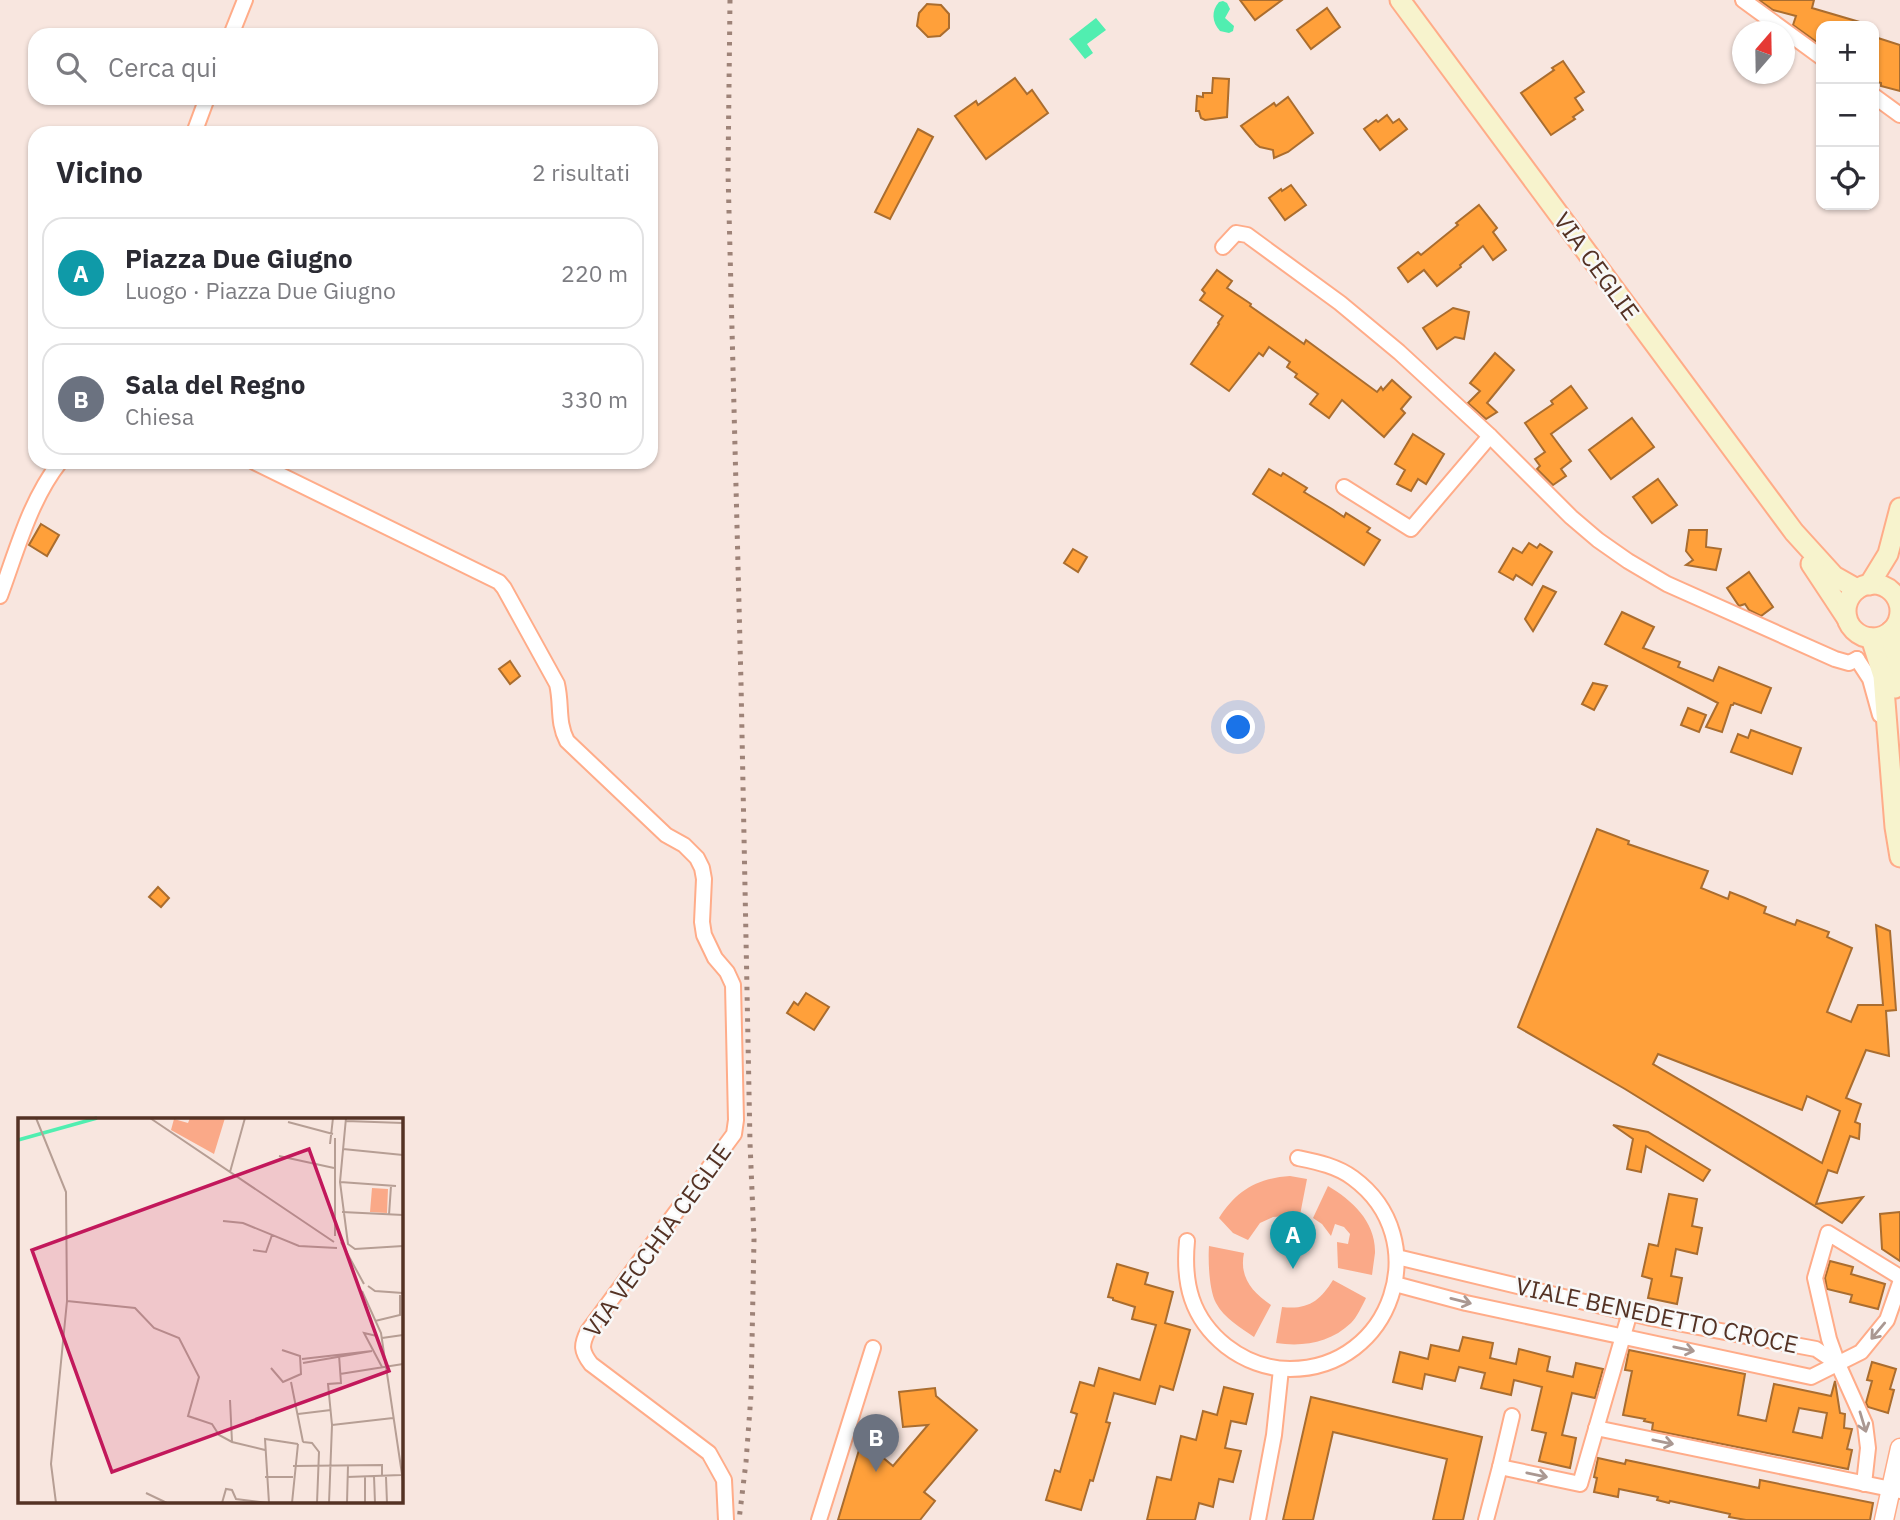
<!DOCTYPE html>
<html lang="it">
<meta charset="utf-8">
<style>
:root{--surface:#fff;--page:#f7f7f7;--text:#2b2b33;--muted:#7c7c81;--line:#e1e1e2;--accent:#db2777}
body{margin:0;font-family:"IBM Plex Sans",sans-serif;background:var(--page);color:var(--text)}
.controls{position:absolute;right:21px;top:21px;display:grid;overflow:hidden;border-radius:14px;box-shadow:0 2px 5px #0004}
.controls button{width:63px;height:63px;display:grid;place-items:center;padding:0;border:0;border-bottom:2px solid var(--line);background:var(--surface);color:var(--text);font:35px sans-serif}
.compass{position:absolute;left:1732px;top:21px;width:63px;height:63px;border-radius:50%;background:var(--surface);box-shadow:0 2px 5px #0004;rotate:20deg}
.you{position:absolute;left:1239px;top:728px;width:24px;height:24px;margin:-18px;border:5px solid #fff;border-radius:50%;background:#1a73e8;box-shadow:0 0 0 10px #1a73e833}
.badge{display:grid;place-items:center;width:46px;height:46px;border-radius:50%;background:var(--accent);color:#fff;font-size:23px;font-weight:700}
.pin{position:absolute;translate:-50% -58px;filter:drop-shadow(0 2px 4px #0008)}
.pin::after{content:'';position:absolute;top:37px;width:24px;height:21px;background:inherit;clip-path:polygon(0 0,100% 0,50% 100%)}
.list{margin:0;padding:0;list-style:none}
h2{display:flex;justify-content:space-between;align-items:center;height:91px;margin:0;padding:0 28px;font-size:30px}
h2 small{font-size:23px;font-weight:400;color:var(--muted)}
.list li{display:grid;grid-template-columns:46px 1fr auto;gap:21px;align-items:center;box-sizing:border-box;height:112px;margin:0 14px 14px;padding:0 14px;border:2px solid var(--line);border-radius:21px}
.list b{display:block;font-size:26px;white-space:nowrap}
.list p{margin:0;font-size:23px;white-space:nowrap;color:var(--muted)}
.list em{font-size:23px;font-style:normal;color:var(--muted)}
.icon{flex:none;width:38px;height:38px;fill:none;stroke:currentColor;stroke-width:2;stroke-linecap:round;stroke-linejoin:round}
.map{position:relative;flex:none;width:1900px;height:1520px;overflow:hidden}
.search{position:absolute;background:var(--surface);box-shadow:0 2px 5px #0004;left:28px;top:28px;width:630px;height:77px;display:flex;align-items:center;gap:18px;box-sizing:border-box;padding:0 24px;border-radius:21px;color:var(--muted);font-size:26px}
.panel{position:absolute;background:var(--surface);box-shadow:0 2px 5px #0004;left:28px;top:126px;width:630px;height:343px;border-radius:21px}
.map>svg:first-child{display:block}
</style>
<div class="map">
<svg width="1900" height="1520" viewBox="0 0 1900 1520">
<rect width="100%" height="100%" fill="#f8e6df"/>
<g fill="#faa988">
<path d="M1290,1176L1307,1179L1300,1215L1273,1217L1260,1223L1248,1240L1233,1233L1219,1218C1236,1191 1257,1178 1290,1176Z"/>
<path d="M1328,1186C1352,1200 1376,1222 1375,1253C1374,1260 1373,1268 1372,1275L1338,1268L1337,1242L1348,1244L1350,1234L1344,1227L1335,1224L1331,1236L1322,1224L1313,1218Z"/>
<path d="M1209,1246L1244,1253C1239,1277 1252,1292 1271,1305L1254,1337C1241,1328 1224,1318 1216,1303C1209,1290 1208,1261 1209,1246Z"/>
<path d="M1333,1280L1366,1298C1362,1306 1357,1317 1351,1323C1330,1343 1303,1347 1276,1343L1282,1307C1308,1310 1320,1301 1333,1280Z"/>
</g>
<g fill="#51eeb0">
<path d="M1223,1L1227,3L1230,9L1225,18L1234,26L1233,31L1229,33L1220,31C1212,22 1211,11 1219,2Z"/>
<polygon points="1096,18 1106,30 1087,44 1093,53 1085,59 1069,39"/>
</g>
<g fill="#ffa03a" stroke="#aa6d2f" stroke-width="2" fill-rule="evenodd">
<polygon points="1240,0 1282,0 1255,20"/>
<polygon points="1759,0 1814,0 1812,8 1863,23 1862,26 1821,26 1821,45 1793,25 1796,16 1773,10"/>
<polygon points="927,4 941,5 949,14 949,28 940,36 928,37 917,26 919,13"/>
<polygon points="1327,8 1340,27 1311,49 1297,30"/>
<polygon points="1878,38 1900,45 1900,91 1881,86 1881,83 1874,81 1874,55"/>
<polygon points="1563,61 1584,92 1575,98 1583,110 1573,117 1575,119 1551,135 1521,93 1554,70 1552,68"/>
<polygon points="1015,78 1027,94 1032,90 1048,113 986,159 955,116 976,101 978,105"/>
<polygon points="1213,78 1229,79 1227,117 1205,120 1201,118 1199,111 1196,111 1197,96 1203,97 1203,93 1212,93"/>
<polygon points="1288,97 1313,133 1288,152 1274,158 1273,150 1260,147 1256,144 1241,126 1274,103 1276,106"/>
<polygon points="1387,115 1393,123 1399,119 1407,129 1380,150 1364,129 1376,120 1378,122"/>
<polygon points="918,129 933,137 890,219 875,212"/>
<polygon points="1291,185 1306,205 1285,220 1269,198 1281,189 1282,191"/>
<polygon points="1479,205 1497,228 1493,232 1506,250 1493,260 1483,246 1460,265 1461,267 1437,286 1424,270 1408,282 1398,268 1418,252 1421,255 1458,225 1456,223"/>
<polygon points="1217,270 1232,281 1227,288 1251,304 1250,306 1304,344 1306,340 1377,392 1381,387 1383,390 1392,380 1411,397 1401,409 1405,413 1384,437 1342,400 1329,418 1310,404 1318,394 1295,377 1297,374 1287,367 1290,362 1269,347 1263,356 1259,353 1229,391 1191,364 1219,324 1218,323 1223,316 1200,300 1205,293 1202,290"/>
<polygon points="1453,308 1469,312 1464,339 1455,337 1437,349 1423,328"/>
<polygon points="1495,353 1514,370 1487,403 1497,412 1486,419 1468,403 1480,391 1470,383"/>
<polygon points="1571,386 1587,408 1551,434 1571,461 1561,469 1566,476 1553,485 1537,469 1540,466 1535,459 1545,452 1525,423 1553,404 1551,401"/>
<polygon points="1632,418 1654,447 1611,479 1589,450"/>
<polygon points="1413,434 1444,454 1426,484 1418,479 1411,491 1397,484 1405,470 1395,464"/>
<polygon points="1269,469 1281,476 1283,473 1307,488 1304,492 1332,509 1344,517 1346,513 1370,528 1367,532 1380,540 1364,565 1253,494"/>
<polygon points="1658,479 1677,505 1652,523 1633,497"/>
<polygon points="41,524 59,535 47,556 29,545"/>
<polygon points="1689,530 1707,530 1706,547 1721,549 1716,570 1686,565 1693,560 1686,551"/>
<polygon points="1529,543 1537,548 1540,544 1552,552 1532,585 1516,575 1513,580 1499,572 1513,548 1522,553"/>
<polygon points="1073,549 1087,557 1078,572 1064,563"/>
<polygon points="1749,572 1773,607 1761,616 1749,610 1745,604 1739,606 1727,588"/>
<polygon points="1543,586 1556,592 1533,631 1525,619"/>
<polygon points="1622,612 1654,627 1643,648 1680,662 1678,667 1713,681 1719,667 1771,688 1761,713 1734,703 1733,705 1731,705 1722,732 1706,727 1718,703 1605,644"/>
<polygon points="510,661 520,676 510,684 499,669"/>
<polygon points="1593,683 1607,686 1594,710 1582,704"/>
<polygon points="1688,708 1706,715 1699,732 1681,725"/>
<polygon points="1751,730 1801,748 1792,774 1731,752 1738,734 1748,738"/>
<path d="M1597,829L1629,841L1628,844L1708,871L1701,888L1728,899L1730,892L1745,898L1766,907L1764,913L1795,925L1797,920L1829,932L1827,937L1852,948L1827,1012L1851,1022L1858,1005H1883L1876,925L1890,931L1896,1010L1886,1011L1889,1056L1866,1050L1846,1098L1861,1104L1855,1122L1860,1124L1859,1139L1850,1136L1837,1173L1828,1170L1816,1204L1863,1197L1842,1223L1625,1089L1518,1027ZM1658,1054L1802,1110L1807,1096L1840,1111L1822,1163L1653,1064Z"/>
<polygon points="158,887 169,898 161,907 149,897"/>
<polygon points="806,993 829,1007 814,1030 787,1013 794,1002 798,1005"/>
<polygon points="1613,1125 1648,1132 1710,1170 1703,1181 1646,1146 1641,1172 1627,1169 1633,1139"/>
<polygon points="1669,1194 1697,1199 1692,1226 1702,1228 1697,1254 1676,1249 1671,1276 1682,1278 1677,1304 1648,1298 1652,1279 1642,1276 1649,1244 1658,1246"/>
<polygon points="1900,1212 1900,1261 1882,1249 1880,1214"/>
<polygon points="1830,1261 1853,1267 1851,1274 1885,1284 1878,1309 1850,1302 1852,1295 1827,1289 1825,1278"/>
<polygon points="1117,1264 1148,1273 1145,1284 1173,1292 1165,1323 1190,1330 1173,1390 1160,1386 1155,1404 1114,1393 1106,1422 1110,1423 1093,1481 1090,1480 1081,1510 1046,1500 1055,1470 1060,1472 1077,1414 1071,1412 1080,1382 1094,1386 1099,1368 1140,1380 1156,1325 1132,1319 1135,1307 1113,1300 1113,1298 1108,1297"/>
<polygon points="1463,1337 1493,1343 1490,1358 1516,1364 1519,1349 1550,1357 1547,1371 1573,1377 1576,1363 1603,1369 1595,1398 1572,1393 1562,1435 1576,1438 1570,1468 1539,1461 1546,1433 1532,1430 1542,1387 1514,1380 1511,1395 1481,1388 1485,1373 1459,1367 1455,1381 1425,1374 1422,1389 1393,1382 1400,1352 1428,1359 1431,1345 1459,1351"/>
<path d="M1629,1350L1745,1374L1738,1415L1766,1421L1774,1384L1831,1396L1835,1381L1840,1413L1845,1414L1844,1428L1852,1429L1847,1449L1852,1450L1848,1469L1652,1430L1653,1423L1644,1421L1645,1419L1623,1415L1632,1371L1625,1370ZM1799,1408L1827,1413L1822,1438L1793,1432Z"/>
<polygon points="1872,1362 1896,1369 1890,1389 1894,1390 1888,1413 1868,1407 1866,1403 1872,1381 1867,1380"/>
<polygon points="1224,1387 1253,1394 1246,1424 1231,1421 1225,1448 1241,1451 1233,1482 1219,1479 1213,1507 1199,1503 1195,1520 1147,1520 1157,1477 1171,1480 1181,1436 1196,1440 1203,1411 1217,1415"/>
<polygon points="935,1388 936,1396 977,1430 924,1492 935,1501 920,1520 838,1520 862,1440 893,1466 928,1425 903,1427 899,1392"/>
<polygon points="1311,1397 1482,1437 1463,1520 1433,1520 1447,1459 1333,1432 1313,1520 1283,1520"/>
<polygon points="1598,1458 1625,1464 1626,1460 1759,1488 1760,1480 1873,1503 1870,1520 1746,1520 1729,1517 1730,1514 1670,1501 1669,1503 1657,1500 1658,1497 1619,1489 1618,1497 1594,1492 1597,1478 1594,1477"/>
</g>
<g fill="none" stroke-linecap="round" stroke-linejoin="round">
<g stroke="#ffac89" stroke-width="18">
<g id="minor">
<polyline points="1743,0 1821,57"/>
<polyline points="231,35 245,0"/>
<polyline points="1874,96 1900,115"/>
<polyline points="194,133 207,98"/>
<polyline points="1223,247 1236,233 1247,235 1340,303 1399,352 1490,436 1571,517 1598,540 1628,561 1667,584 1835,659 1849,663 1857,659"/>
<path d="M254,462L499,582L504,588L557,684C562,705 557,722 567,741L666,835L684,845L697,858L702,868L704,879L702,922L704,935L715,958L727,972L733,985L736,1120L734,1134L588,1331C581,1345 581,1351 591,1364L709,1453L724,1480L726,1520"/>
<polyline points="1344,487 1411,529 1490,436"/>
<path d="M0,596C17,550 30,500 60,462"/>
<polyline points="1857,659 1870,679 1880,715"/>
<path d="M1187,1241C1183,1283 1191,1318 1226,1346C1244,1360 1267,1369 1290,1369C1392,1369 1436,1239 1353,1178C1337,1166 1317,1162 1298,1158"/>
<polyline points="1397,1257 1651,1318 1816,1349 1838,1364"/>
<polyline points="1395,1284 1466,1303 1811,1377 1861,1352 1887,1320 1900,1283"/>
<polyline points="1596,1428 1900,1491"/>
<polyline points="1500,1467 1512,1416"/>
<polyline points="1864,1484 1868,1448 1865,1424 1838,1364 1829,1339 1815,1278 1828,1233 1900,1277"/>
<polyline points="819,1520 873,1348"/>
<polyline points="1258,1520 1274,1435 1281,1369"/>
<polyline points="1486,1520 1500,1467 1580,1484 1630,1312"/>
</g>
</g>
<g stroke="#ffac89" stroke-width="21">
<polyline id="tertiary" points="1884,1520 1900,1448"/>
</g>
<g stroke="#ffac89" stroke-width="23">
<g id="secondary">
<polyline points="1400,0 1794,532 1834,576 1857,589"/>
<polyline points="1811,564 1846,617"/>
<circle cx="1873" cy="611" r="27"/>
<polyline points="1869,585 1888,554 1900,508"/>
<polyline points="1891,631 1891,648 1895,688"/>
<polyline points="1871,638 1883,676 1895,827 1900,857"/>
</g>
</g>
<use href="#minor" stroke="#fff" stroke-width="14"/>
<use href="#tertiary" stroke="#fff" stroke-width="18"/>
<use href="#secondary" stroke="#f7f3cd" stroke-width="19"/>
<polyline stroke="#9e8378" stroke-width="5" stroke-dasharray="3.5 7" stroke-linecap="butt" points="730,0 728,172 741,683 750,1143 754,1239 751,1395 746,1462 739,1520"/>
</g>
<defs><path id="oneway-shaft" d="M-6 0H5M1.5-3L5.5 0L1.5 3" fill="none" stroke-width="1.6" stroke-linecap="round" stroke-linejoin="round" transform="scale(1.75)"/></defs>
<g stroke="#aa9892">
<use href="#oneway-shaft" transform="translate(1461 1301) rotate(14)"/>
<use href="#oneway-shaft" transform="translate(1878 1331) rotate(130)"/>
<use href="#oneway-shaft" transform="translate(1684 1349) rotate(12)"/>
<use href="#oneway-shaft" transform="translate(1863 1422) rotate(73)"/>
<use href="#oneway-shaft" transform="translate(1663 1442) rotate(12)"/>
<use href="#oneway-shaft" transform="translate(1537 1475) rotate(12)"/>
</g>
<g text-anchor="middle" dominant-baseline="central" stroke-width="5" stroke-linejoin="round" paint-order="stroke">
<g font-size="24" fill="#543224" stroke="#f8f8f8">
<text transform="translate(1597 266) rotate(54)">VIA CEGLIE</text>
<text transform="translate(657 1240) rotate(-54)">VIA VECCHIA CEGLIE</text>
<text transform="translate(1657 1315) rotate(12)">VIALE BENEDETTO CROCE</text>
</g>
</g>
<g transform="translate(18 1118)">
<rect width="385" height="385" fill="#f8e6df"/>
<path d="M172,0H207L196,36L153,12L156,1L170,5ZM354,70L370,71L369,95L352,94Z" fill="#faa988"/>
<path fill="none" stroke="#51eeb0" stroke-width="3.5" d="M0,22L79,0"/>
<path fill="none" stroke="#b69e94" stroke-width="2" d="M18,0L48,74L49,183L33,346L38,385M132,0L316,124M328,0L322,64L330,126L337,131L385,128M328,3L385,5M270,4L315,16M317,20V118M312,26L315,0M325,31L385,37M261,38L316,50M212,54L227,0M322,64L378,68M324,94L385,97M371,97L373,68M205,103L225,105L281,128L319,130M323,124L346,166M235,132L248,134L254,117M350,168L357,173L385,175M344,173L363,215L385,363M49,183L117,190L136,210L161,220L181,259L170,298L194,306L201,317L214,324L247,332M357,203L382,197V177M359,218L346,215L364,249M364,220L385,217M284,241L354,233M285,245L354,233M253,250L265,264L283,256L282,238L264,232M322,256L385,246M273,264L285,324M212,282L214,324M280,296L313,292M314,307L375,300M285,324L294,325L301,334L299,385M275,348L364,347V358M356,358L357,385M247,359H275M329,359L383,357M347,359V385M368,359L369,385M128,375L149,385M204,385L208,371L214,372L218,381L250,385M251,385L247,321L280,326M274,385L280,326M311,385L314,307L310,266L323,265L321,237M329,385L330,347"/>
<path fill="#c2185b" fill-opacity="0.15" stroke="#c2185b" stroke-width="3.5" d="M291,31L371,253L94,354L14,132Z"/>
<rect width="385" height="385" fill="none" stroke="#543224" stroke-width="3.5"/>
</g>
</svg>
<div class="controls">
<button>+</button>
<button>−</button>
<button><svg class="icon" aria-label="locate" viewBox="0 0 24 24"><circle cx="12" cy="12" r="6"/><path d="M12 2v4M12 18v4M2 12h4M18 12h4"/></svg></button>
</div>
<svg class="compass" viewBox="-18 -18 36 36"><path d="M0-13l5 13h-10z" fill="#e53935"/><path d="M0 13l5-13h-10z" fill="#7c7c81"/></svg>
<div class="you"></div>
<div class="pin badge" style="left:1293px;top:1269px;background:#0f9aa8">A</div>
<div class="pin badge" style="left:876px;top:1472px;background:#6b7280">B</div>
<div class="search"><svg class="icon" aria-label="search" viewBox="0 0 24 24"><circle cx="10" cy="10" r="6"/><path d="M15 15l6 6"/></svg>Cerca qui</div>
<section class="panel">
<h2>Vicino<small>2 risultati</small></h2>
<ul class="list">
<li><span class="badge" style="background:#0f9aa8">A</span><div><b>Piazza Due Giugno</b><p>Luogo · Piazza Due Giugno</p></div><em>220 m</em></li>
<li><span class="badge" style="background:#6b7280">B</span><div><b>Sala del Regno</b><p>Chiesa</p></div><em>330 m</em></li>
</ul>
</section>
</div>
